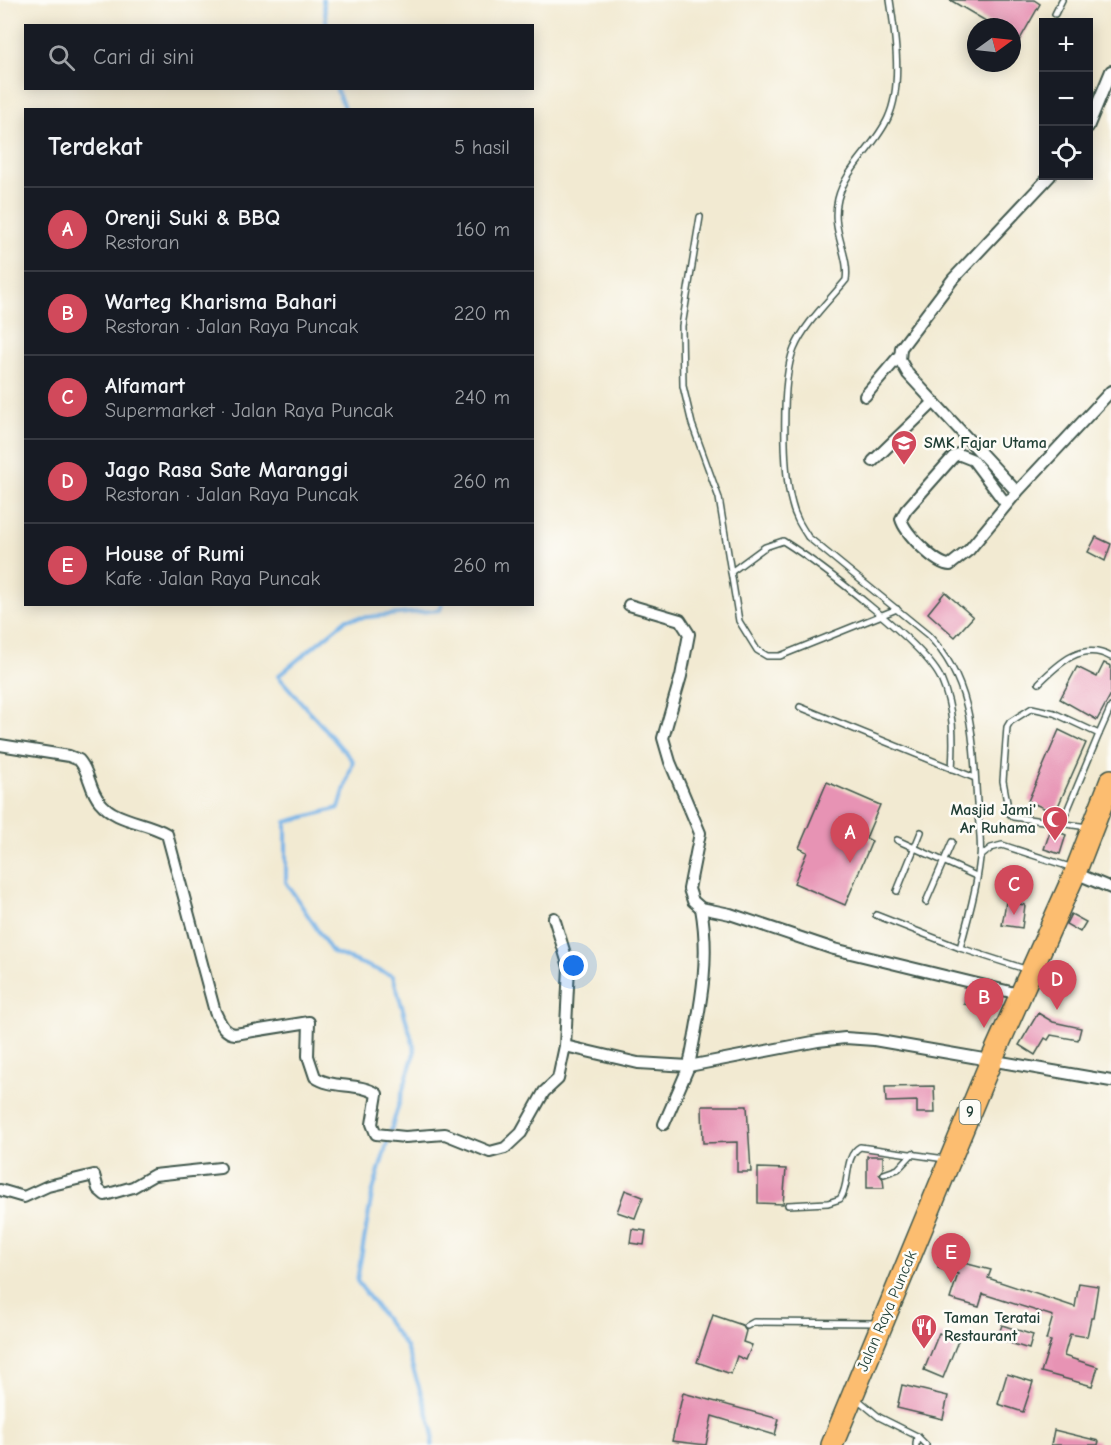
<!DOCTYPE html>
<html lang="id">
<meta charset="utf-8">
<style>
:root{--surface:#171b24;--page:#20242c;--text:#f1f3f6;--muted:#9ea1a6;--line:#363941;--accent:#d1495b}
body{margin:0;font-family:"Comic Neue",sans-serif;background:var(--page);color:var(--text)}
.controls{position:absolute;right:18px;top:18px;display:grid;overflow:hidden;border-radius:0px;box-shadow:0 3px 15px #0003}
.controls button{width:54px;height:54px;display:grid;place-items:center;padding:0;border:0;border-bottom:2px solid var(--line);background:var(--surface);color:var(--text);font:30px sans-serif}
.compass{position:absolute;left:967px;top:18px;width:54px;height:54px;border-radius:50%;background:var(--surface);box-shadow:0 3px 15px #0003;rotate:75deg}
.you{position:absolute;left:574px;top:966px;width:21px;height:21px;margin:-15px;border:4px solid #fff;border-radius:50%;background:#1a73e8;box-shadow:0 0 0 9px #1a73e833}
.badge{display:grid;place-items:center;width:39px;height:39px;border-radius:50%;background:var(--accent);color:#fff;font-size:20px;font-weight:700}
.pin{position:absolute;translate:-50% -50px;filter:drop-shadow(0 2px 3px #0008)}
.pin::after{content:'';position:absolute;top:32px;width:21px;height:18px;background:inherit;clip-path:polygon(0 0,100% 0,50% 100%)}
.list{margin:0;padding:0;list-style:none}
h2{display:flex;justify-content:space-between;align-items:center;height:78px;margin:0;padding:0 24px;font-size:26px}
h2 small{font-size:20px;font-weight:400;color:var(--muted)}
.list li{display:grid;grid-template-columns:39px 1fr auto;gap:18px;align-items:center;box-sizing:border-box;height:84px;padding:0 24px;border-top:2px solid var(--line)}
.list b{display:block;font-size:22px;white-space:nowrap}
.list p{margin:0;font-size:20px;white-space:nowrap;color:var(--muted)}
.list em{font-size:20px;font-style:normal;color:var(--muted)}
.icon{flex:none;width:33px;height:33px;fill:none;stroke:currentColor;stroke-width:2;stroke-linecap:round;stroke-linejoin:round}
.map{position:relative;flex:none;width:1111px;height:1445px;overflow:hidden}
.search{position:absolute;background:var(--surface);box-shadow:0 3px 15px #0003;left:24px;top:24px;width:510px;height:66px;display:flex;align-items:center;gap:15px;box-sizing:border-box;padding:0 21px;border-radius:0px;color:var(--muted);font-size:22px}
.panel{position:absolute;background:var(--surface);box-shadow:0 3px 15px #0003;left:24px;top:108px;width:510px;height:498px;border-radius:0px}
.map>svg:first-child{display:block}
</style>
<div class="map">
<svg width="1111" height="1445" viewBox="0 0 1111 1445">
<rect width="100%" height="100%" fill="#fdfcf7"/>
<filter id="ink" filterUnits="userSpaceOnUse"><feTurbulence type="fractalNoise" baseFrequency=".0167" numOctaves="2"/><feDisplacementMap in="SourceGraphic" scale="12" xChannelSelector="R" yChannelSelector="G"/><feConvolveMatrix kernelMatrix="1 2 1 2 8 2 1 2 1" color-interpolation-filters="sRGB"/></filter>
<filter id="wash" filterUnits="userSpaceOnUse"><feTurbulence type="fractalNoise" baseFrequency=".008" numOctaves="4" result="noise"/><feDisplacementMap in="SourceGraphic" scale="24" xChannelSelector="R" yChannelSelector="G"/><feGaussianBlur stdDeviation="1.35" result="paint"/><feColorMatrix in="noise" values="0 0 0 0 0 0 0 0 0 0 0 0 0 0 0 0 0 1.4 0 .05"/><feComposite in="paint" operator="in"/></filter>
<g filter="url(#wash)">
<rect width="100%" height="100%" fill="#f2ead2"/>
<g fill="none" stroke-linecap="round" stroke-linejoin="round">
<g stroke="#75b2e7" stroke-width="4">
<polyline points="323,0 327,26"/>
<polyline points="336,88 345,110"/>
<polyline points="432,1445 433,1430 406,1347 357,1281 372,1194 415,1050 393,976 332,952 286,882 286,822 339,808 353,761 278,676 347,619 440,610 442,604"/>
</g>
</g>
<g id="blocks">
<g fill="#e793b4">
<polygon points="950,0 1034,0 1040,4 1019,41 1012,37 1012,27 996,27"/>
<polygon points="1096,537 1111,544 1105,561 1088,552"/>
<polygon points="945,592 973,617 955,637 928,613"/>
<polygon points="1104,663 1111,666 1111,694 1097,720 1060,699 1077,667 1097,677"/>
<polygon points="1059,730 1086,743 1055,813 1028,801"/>
<polygon points="827,782 880,805 866,838 872,841 845,905 794,883 807,852 799,848"/>
<polygon points="1051,829 1066,835 1060,854 1044,849"/>
<polygon points="1006,902 1025,905 1022,928 1002,925"/>
<polygon points="1071,914 1086,922 1080,932 1066,924"/>
<polygon points="968,989 985,994 981,1008 964,1004"/>
<polygon points="1038,1013 1053,1022 1081,1028 1078,1040 1051,1035 1048,1040 1045,1038 1035,1055 1019,1045"/>
<polygon points="934,1086 935,1113 917,1113 917,1101 886,1102 885,1087"/>
<polygon points="702,1106 747,1106 751,1172 737,1172 737,1142 703,1143"/>
<polygon points="867,1156 883,1156 883,1169 879,1174 883,1179 884,1188 867,1188"/>
<polygon points="758,1168 786,1169 783,1204 758,1203"/>
<polygon points="625,1190 643,1197 635,1218 617,1212"/>
<polygon points="632,1229 646,1231 644,1245 630,1243"/>
<polygon points="941,1257 991,1270 988,1278 1075,1307 1079,1283 1098,1286 1093,1318 1091,1318 1087,1337 1070,1334 1064,1356 1098,1367 1092,1386 1041,1372 1051,1341 1046,1340 1053,1316 983,1294 979,1307 950,1299 958,1274 938,1268"/>
<polygon points="713,1315 742,1325 746,1331 743,1342 752,1345 746,1360 737,1356 731,1374 697,1362"/>
<polygon points="1002,1325 1033,1335 1029,1349 997,1339"/>
<polygon points="939,1333 958,1341 943,1378 924,1370"/>
<polygon points="1007,1374 1033,1382 1023,1412 998,1404"/>
<polygon points="902,1385 948,1396 943,1419 897,1408"/>
<polygon points="683,1393 779,1419 775,1435 712,1416 706,1445 672,1441"/>
<polygon points="1054,1430 1099,1441 1098,1445 1051,1445"/>
</g>
</g>
</g>
<g filter="url(#ink)">
<use href="#blocks" fill-opacity="0" stroke="#3f574c" stroke-width="1.5"/>
<g fill="none" stroke-linecap="round" stroke-linejoin="round">
<g stroke="#3f574c" stroke-width="8">
<g id="lane">
<path d="M890,0C895,33 903,86 888,118C875,147 846,167 838,199C830,231 850,254 846,280C828,302 805,323 794,349C781,379 783,472 792,504C795,517 801,526 808,537L928,635C974,682 973,741 977,803C978,820 982,840 980,858C977,887 968,919 960,948L1025,969"/>
<polyline points="1055,14 1062,0"/>
<polyline points="700,217 682,326 683,386 692,424 719,498 739,621 757,650 767,656 780,656 897,609"/>
<path d="M731,572L765,547L783,541C818,563 926,645 941,679C954,709 954,738 952,769"/>
<path d="M1039,683C1059,663 1082,641 1111,657"/>
<polyline points="800,707 975,778"/>
<polyline points="1099,734 1111,707"/>
<polyline points="1062,823 1099,734 1054,713 1032,708 1010,722 1007,727 1003,781 1009,813 1013,817 1088,827"/>
<polyline points="897,840 976,876"/>
<polyline points="980,857 991,848 1002,845 1073,868"/>
<polyline points="897,891 921,832"/>
<polyline points="926,902 952,842"/>
<polyline points="876,915 960,948"/>
<polyline points="884,1174 898,1169 913,1153"/>
<path d="M788,1205L828,1203L840,1199C851,1184 843,1157 860,1147L945,1159"/>
<polyline points="747,1326 754,1322 876,1323"/>
<polyline points="856,1398 879,1417 917,1436 926,1445"/>
<polyline points="916,1445 917,1436"/>
</g>
</g>
<g stroke="#3f574c" stroke-width="14">
<g id="street">
<polyline points="1088,127 1111,71"/>
<polyline points="1050,176 953,279 901,348 900,360 908,374 1017,492 1111,391"/>
<polyline points="865,396 899,356"/>
<polyline points="873,461 934,402"/>
<path d="M1006,504L973,460L958,454L953,457L906,510L901,519C905,533 936,565 950,565L969,550L1017,492"/>
<polyline points="629,605 680,620 689,634 681,676 663,738 670,762 700,833 689,889 693,901 701,908 730,914 834,949 1023,995"/>
<path d="M0,745L69,756L79,760C90,772 89,790 100,802C116,822 145,821 167,834L215,1012C220,1021 223,1033 235,1034L309,1022L308,1056L315,1077C331,1089 359,1082 377,1094L372,1124L376,1134L405,1137L445,1134L490,1152L505,1148L521,1133L544,1092L558,1079L565,1046L569,967L554,918"/>
<polyline points="1075,873 1111,888"/>
<path d="M565,1046L638,1063L689,1066C699,1012 711,963 701,908"/>
<polyline points="664,1124 689,1066 818,1041 845,1038 874,1040 1111,1081"/>
<polyline points="0,1190 24,1197 48,1186 94,1175 98,1189 105,1195 133,1187 154,1175 220,1168"/>
</g>
</g>
<g stroke="#3f574c" stroke-width="24">
<polyline id="highway" points="832,1445 991,1061 1075,873 1111,780"/>
</g>
<use href="#lane" stroke="#fff" stroke-width="5"/>
<use href="#street" stroke="#fff" stroke-width="10"/>
<use href="#highway" stroke="#fcbd6f" stroke-width="21"/>
</g>
</g>
<defs>
<g id="school-pin" transform="scale(1.35)"><path d="M0 17L-7.5 6A9.5 9.5 0 1 1 7.5 6Z" fill="#d1495b" stroke="#fdfcf7"/><path d="M0-5L7-2L0 1L-7-2ZM-4 1L0 2.5L4 1V4Q0 6-4 4Z" fill="#fff"/></g>
<g id="mosque-pin" transform="scale(1.35)"><path d="M0 17L-7.5 6A9.5 9.5 0 1 1 7.5 6Z" fill="#d1495b" stroke="#fdfcf7"/><path d="M3.5-4.9A6 6 0 1 0 3.5 4.9A5 5 0 1 1 3.5-4.9Z" fill="#fff"/></g>
<g id="restaurant-pin" transform="scale(1.35)"><path d="M0 17L-7.5 6A9.5 9.5 0 1 1 7.5 6Z" fill="#d1495b" stroke="#fdfcf7"/><path d="M-5-6h1v4h1v-4h1v4h1v-4h1v5L-1.5 .5V6h-2V.5L-5-1ZM5-6V6H3V1.5H1.5Q1.5-4 5-6Z" fill="#fff"/></g>
</defs>
<g fill-rule="evenodd">
<use href="#school-pin" x="904" y="443"/>
<use href="#mosque-pin" x="1055" y="819"/>
<use href="#restaurant-pin" x="924" y="1327"/>
</g>
<g text-anchor="middle" dominant-baseline="central" stroke-width="5" stroke-linejoin="round" paint-order="stroke">
<rect fill="#fdfcf7" stroke="#62766e" stroke-width="1.5" x="959.5" y="1100" width="21" height="24" rx="4.5"/>
<g font-size="15" font-weight="bold" fill="#1f3d34">
<text x="970" y="1112">9</text>
</g>
<g font-size="16" font-weight="bold" fill="#1f3d34" stroke="#fdfcf7" text-anchor="start">
<text x="924" y="443">SMK Fajar Utama</text>
<text x="1036" y="810" text-anchor="end">Masjid Jami'<tspan x="1036" dy="18">Ar Ruhama</tspan></text>
<text x="944" y="1318">Taman Teratai<tspan x="944" dy="18">Restaurant</tspan></text>
</g>
<g font-size="16" fill="#1f3d34" stroke="#fdfcf7">
<text transform="translate(887 1311) rotate(-67)">Jalan Raya Puncak</text>
</g>
</g>
</svg>
<div class="controls">
<button>+</button>
<button>−</button>
<button><svg class="icon" aria-label="locate" viewBox="0 0 24 24"><circle cx="12" cy="12" r="6"/><path d="M12 2v4M12 18v4M2 12h4M18 12h4"/></svg></button>
</div>
<svg class="compass" viewBox="-18 -18 36 36"><path d="M0-13l5 13h-10z" fill="#e53935"/><path d="M0 13l5-13h-10z" fill="#9ea1a6"/></svg>
<div class="you"></div>
<div class="pin badge" style="left:850px;top:863px">A</div>
<div class="pin badge" style="left:984px;top:1028px">B</div>
<div class="pin badge" style="left:1014px;top:915px">C</div>
<div class="pin badge" style="left:1057px;top:1010px">D</div>
<div class="pin badge" style="left:951px;top:1283px">E</div>
<div class="search"><svg class="icon" aria-label="search" viewBox="0 0 24 24"><circle cx="10" cy="10" r="6"/><path d="M15 15l6 6"/></svg>Cari di sini</div>
<section class="panel">
<h2>Terdekat<small>5 hasil</small></h2>
<ul class="list">
<li><span class="badge">A</span><div><b>Orenji Suki &amp; BBQ</b><p>Restoran</p></div><em>160 m</em></li>
<li><span class="badge">B</span><div><b>Warteg Kharisma Bahari</b><p>Restoran · Jalan Raya Puncak</p></div><em>220 m</em></li>
<li><span class="badge">C</span><div><b>Alfamart</b><p>Supermarket · Jalan Raya Puncak</p></div><em>240 m</em></li>
<li><span class="badge">D</span><div><b>Jago Rasa Sate Maranggi</b><p>Restoran · Jalan Raya Puncak</p></div><em>260 m</em></li>
<li><span class="badge">E</span><div><b>House of Rumi</b><p>Kafe · Jalan Raya Puncak</p></div><em>260 m</em></li>
</ul>
</section>
</div>
